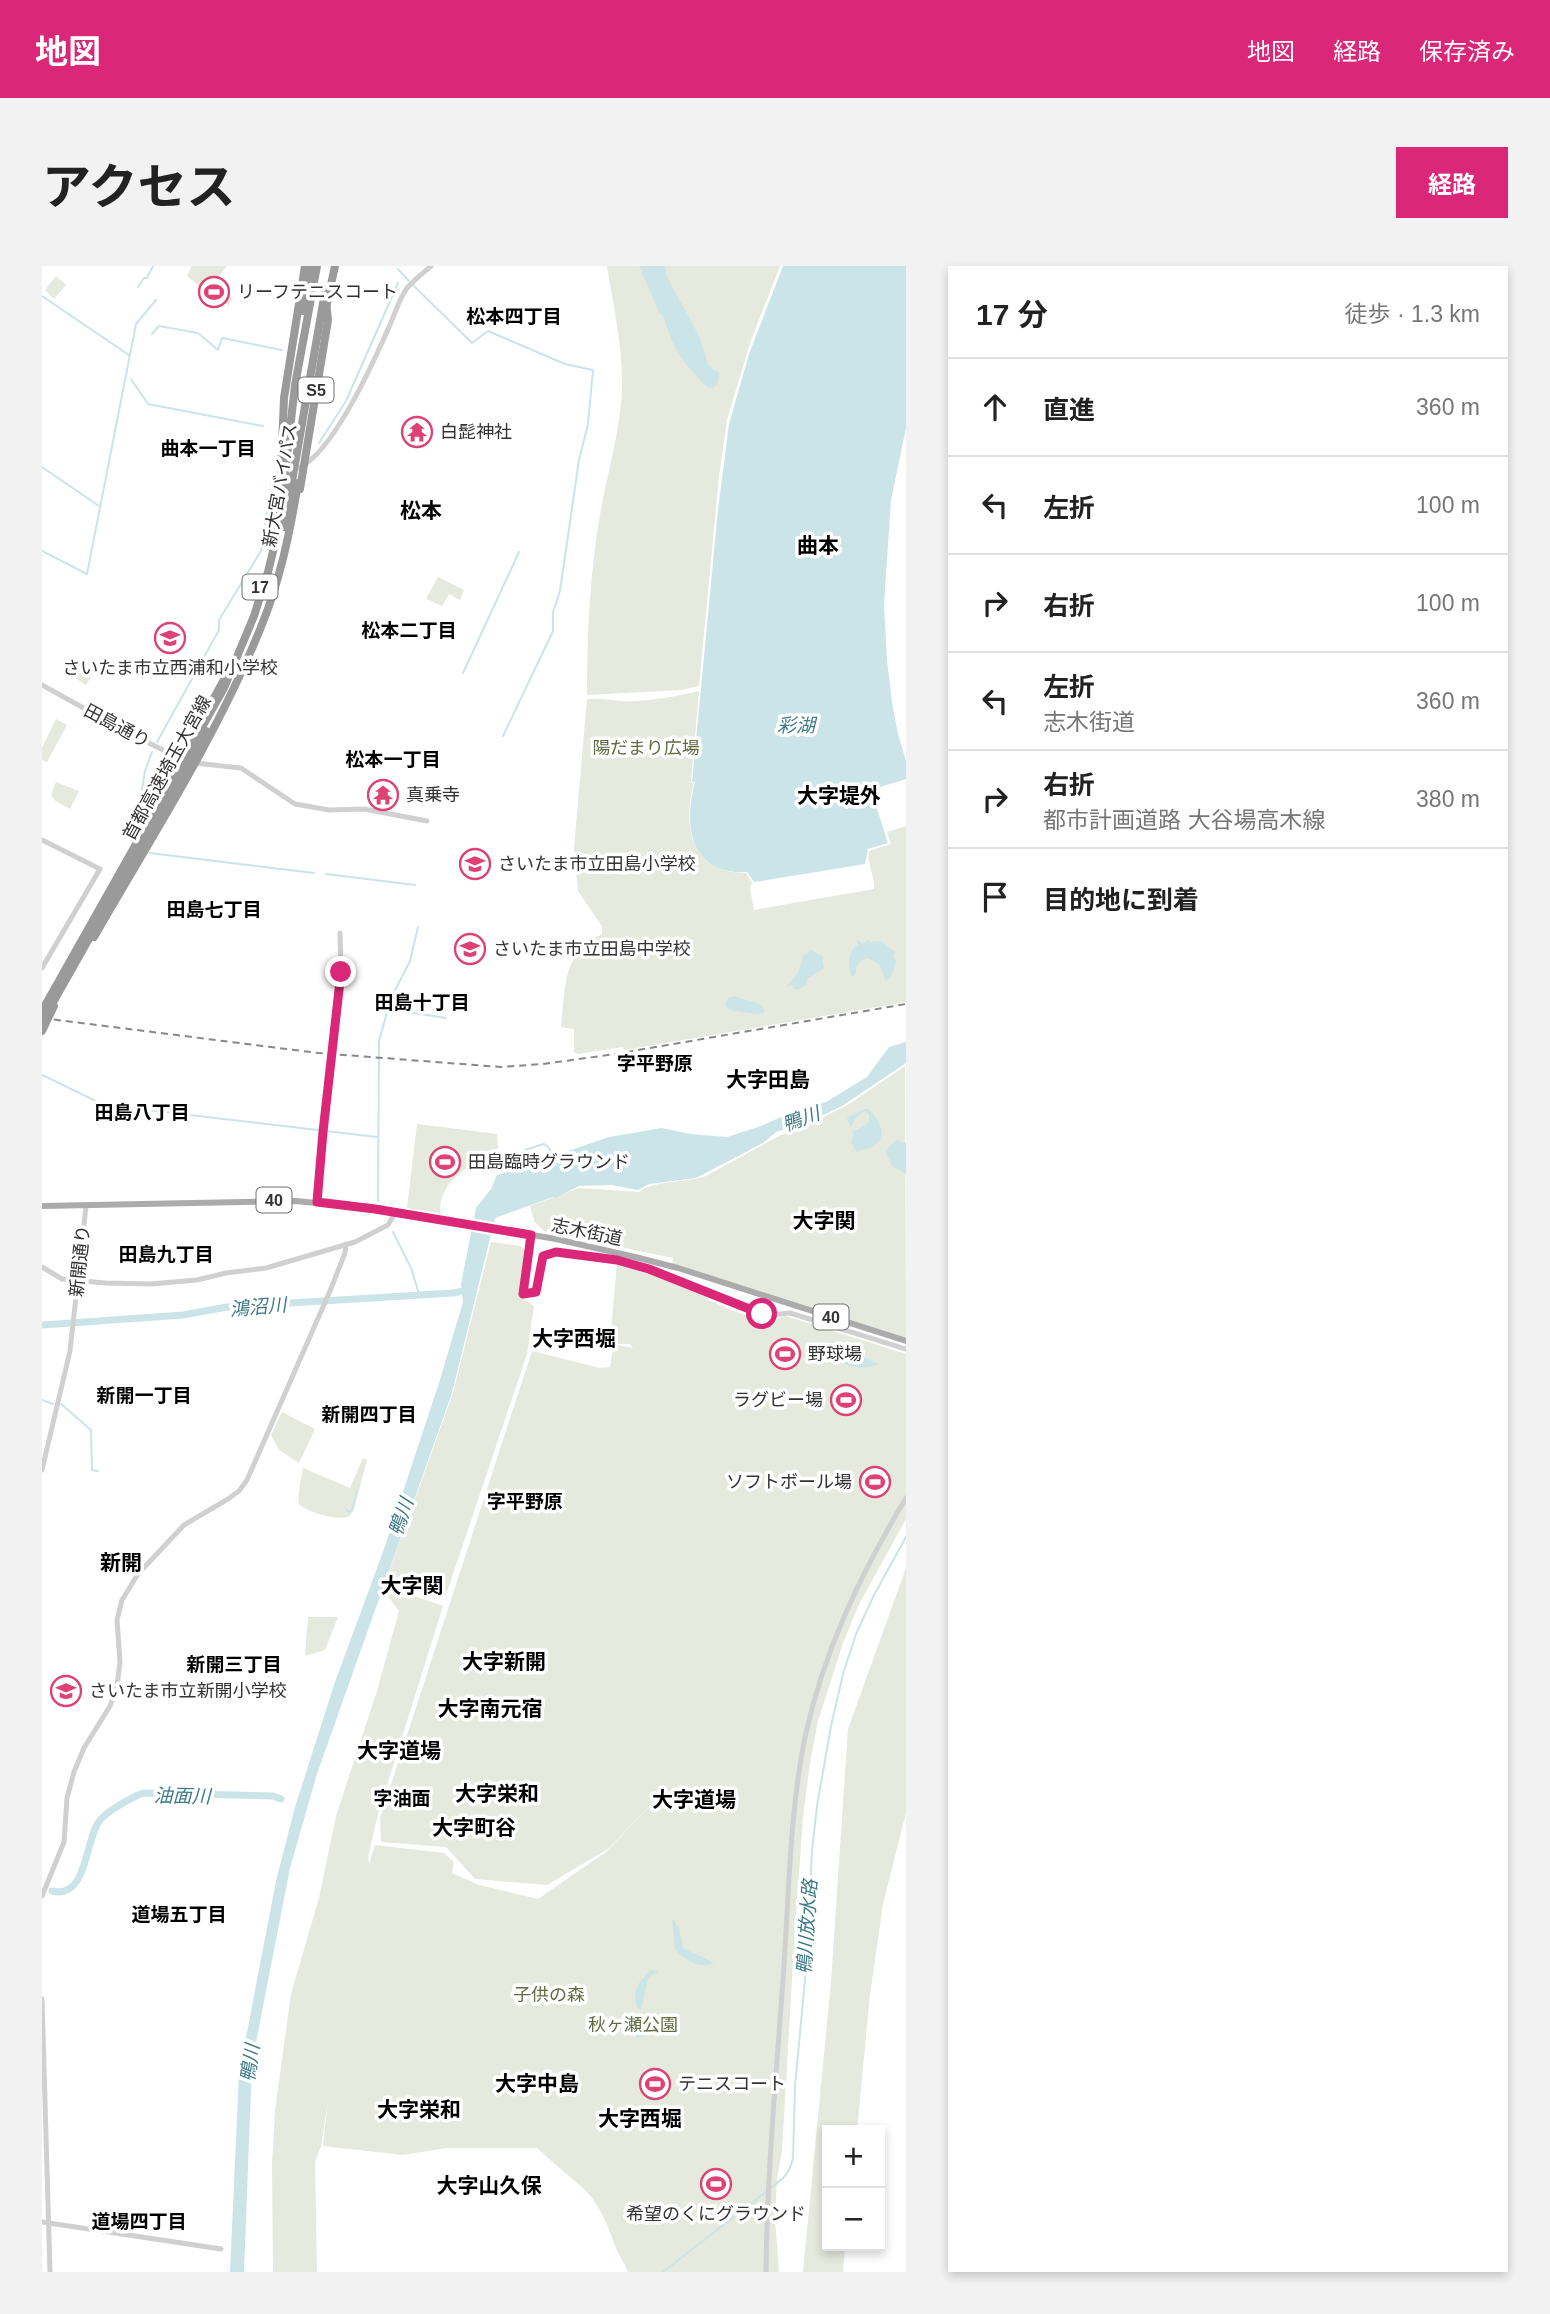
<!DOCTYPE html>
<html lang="ja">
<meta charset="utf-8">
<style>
:root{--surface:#fff;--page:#f2f2f2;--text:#222;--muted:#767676;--line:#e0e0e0;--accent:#db2777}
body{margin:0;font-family:Arial,"Noto Sans JP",sans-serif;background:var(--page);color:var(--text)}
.controls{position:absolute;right:21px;bottom:21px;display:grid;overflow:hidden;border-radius:0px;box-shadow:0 4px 10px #0003}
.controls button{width:63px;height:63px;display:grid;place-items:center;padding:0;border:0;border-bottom:2px solid var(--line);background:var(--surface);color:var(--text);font:35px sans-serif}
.stop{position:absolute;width:21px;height:21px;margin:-16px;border:5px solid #db2777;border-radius:50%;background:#fff}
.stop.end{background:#db2777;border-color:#fff;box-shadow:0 2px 7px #0008}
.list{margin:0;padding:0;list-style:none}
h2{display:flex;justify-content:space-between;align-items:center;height:91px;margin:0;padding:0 28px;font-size:30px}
h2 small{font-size:23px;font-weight:400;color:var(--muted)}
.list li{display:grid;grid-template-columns:46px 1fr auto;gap:21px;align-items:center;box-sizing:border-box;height:98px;padding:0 28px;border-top:2px solid var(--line)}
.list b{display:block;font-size:26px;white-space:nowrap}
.list p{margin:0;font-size:23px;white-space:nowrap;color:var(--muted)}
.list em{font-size:23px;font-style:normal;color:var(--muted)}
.icon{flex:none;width:38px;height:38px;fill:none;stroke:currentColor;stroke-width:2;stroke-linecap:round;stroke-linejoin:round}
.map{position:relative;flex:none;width:864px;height:2006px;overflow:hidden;border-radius:0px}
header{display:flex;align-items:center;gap:42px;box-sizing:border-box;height:98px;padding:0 35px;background:var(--accent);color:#fff}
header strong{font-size:33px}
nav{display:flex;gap:38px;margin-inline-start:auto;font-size:24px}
.intro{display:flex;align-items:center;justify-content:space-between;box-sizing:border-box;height:168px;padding:0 42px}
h1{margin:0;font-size:49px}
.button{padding:18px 32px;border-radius:0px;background:var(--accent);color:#fff;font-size:24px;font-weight:700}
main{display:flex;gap:42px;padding:0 42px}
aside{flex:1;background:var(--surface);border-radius:0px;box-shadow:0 4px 10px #0003}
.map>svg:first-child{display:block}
</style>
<header>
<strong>地図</strong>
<nav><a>地図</a><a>経路</a><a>保存済み</a></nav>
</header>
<div class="intro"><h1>アクセス</h1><a class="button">経路</a></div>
<main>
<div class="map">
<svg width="864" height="2006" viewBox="0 0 864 2006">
<rect width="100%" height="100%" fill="#fff"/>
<g fill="#e6e9dd">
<polygon points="150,0 185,0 169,21 191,32 187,39 166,33 164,31 167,24 165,26 145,10"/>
<path d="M565,0H738L708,77L685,154L677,210L657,420L639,424L545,429C545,367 548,304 559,243C567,200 581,155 580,111C579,74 571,36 565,0Z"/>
<polygon points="14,10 24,19 12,33 3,24"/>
<polygon points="396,311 422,324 418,334 407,328 400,340 384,333"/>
<polygon points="37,393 55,402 44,419 33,412 31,405"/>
<path d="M657,425L649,516L652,517C640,561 649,608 704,607L710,616L708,622L712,644L832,623C833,609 825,599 827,585L849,578L845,566L864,560V736L582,784L581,781L536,788L532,786V763L519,761C524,720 519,689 560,668V660L536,625L532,582L545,433C557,432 567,434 579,435C600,437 636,430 657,425Z"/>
<polygon points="14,453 25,459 5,496 0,494 0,482"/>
<polygon points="14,516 37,525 28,543 12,534 9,528"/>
<polygon points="337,516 344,518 337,532 344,535 341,542 327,538"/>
<path d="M863,800L864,1073L630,998L631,992L502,965L492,955L488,940L537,922L597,926C611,914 645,917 664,910L737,870L774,855L809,837Z"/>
<path d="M375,858L455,868L456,882C431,899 397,912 398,947L365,942Z"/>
<polygon points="449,976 478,980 485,986 479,1031 492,1040 485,1088 404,1329 363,1317 360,1324 343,1317 411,1127"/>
<path d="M575,997L609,1007L664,1029L666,1034C694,1045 713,1058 744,1050L864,1088V1253L817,1338L801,1377L776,1455L768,1497L761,1551L752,1679L740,1885L735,1913L733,1953L737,2006H586C583,1997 577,1990 574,1982C565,1959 559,1939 540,1921C525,1908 510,1896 495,1882H404L361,1889L281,1880L286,1834L279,1880L273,1897L275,2006H231L230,1899L233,1845L249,1728L277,1632L294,1550L335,1425L357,1345L342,1325L363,1332L366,1328L401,1340L336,1548L326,1591L327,1598L333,1579L402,1587L412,1596L410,1607L437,1619L496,1633L564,1586L642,1504L566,1583L505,1619L433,1613L404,1581L339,1576L338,1552L490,1085L558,1102L568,1101L571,1082L576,1079L591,1082L588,1078H568Z"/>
<polygon points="240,1146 273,1163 257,1197 237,1184 229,1169"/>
<path d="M321,1192L325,1194L311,1246L306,1251C293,1254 267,1247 257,1238C255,1232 260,1208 261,1202L308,1222Z"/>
<polygon points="864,1302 864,1547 841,1638 828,1729 815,1864 785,1864 785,1980 803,1980 801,2006 761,2006 789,1716 806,1463"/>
<polygon points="266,1351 296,1351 283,1384 263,1390"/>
</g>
<g fill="#cbe4e8" fill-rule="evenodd">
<path d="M597,0H623L625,11L658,72L666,99L677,108L676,117L671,122L665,121C640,96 631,83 621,49L618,48Z"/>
<path d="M741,0H864V162L849,234L842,339L845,394L850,436L856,468L864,495V513L829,524L846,577L826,583L823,598L712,616L705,606C648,609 641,560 653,516H650L676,244L687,158L707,88Z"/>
<path d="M815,674L821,678L825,674L829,676L839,675L854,687L851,688L854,695L850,709L844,715L837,698L826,692L820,694L814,701V707L811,711L809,709C805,700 807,683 816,679Z"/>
<polygon points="769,684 780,690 782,703 766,712 765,718 755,724 751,722 750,718 744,722 756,707 761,690"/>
<polygon points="692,730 720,739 723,746 714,748 687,744 683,738 686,732"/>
<polygon points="864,776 864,797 800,840 769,855 734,866 721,877 654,912 607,918 596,924 569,919 537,920 513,932 511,931 453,952 410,1127 275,1508 248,1602 210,1797 202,2006 188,2006 197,1808 234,1615 253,1541 293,1416 342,1283 397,1117 421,1036 419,1018 434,942 449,923 455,909 567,871 620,862 648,868 685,871 719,860 750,846 784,836 825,811 847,781"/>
<path d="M822,843H827C835,853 848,868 832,880C828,883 820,883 815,886L809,876L812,869L805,852ZM822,845L827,848V856L813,865L809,862L813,853Z"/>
<polygon points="855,874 864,877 864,908 850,900 844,886 848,879"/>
<path d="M804,1084L837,1098C812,1108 803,1095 781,1091Z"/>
<path d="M630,1652L637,1662L641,1682L672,1697C657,1704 644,1694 633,1684Z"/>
<path d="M609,1704L617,1705L606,1712L599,1744L595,1741C590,1723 597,1716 609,1704Z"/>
<polygon points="595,1748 601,1750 601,1770 597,1772 590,1768 588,1762"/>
</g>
<polygon fill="#fff" points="429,952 456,957 452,970 426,965"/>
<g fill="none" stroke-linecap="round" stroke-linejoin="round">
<g stroke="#cbe4e8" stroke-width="2">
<polyline points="356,3 367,15"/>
<polyline points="371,19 430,77 446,65 523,98 551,104 546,158 537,194 518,325 511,346 511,365 461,470"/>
<polyline points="96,21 102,12 105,12 111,0"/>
<polyline points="0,30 87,89"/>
<polyline points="110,68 117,60 156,67 176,84 180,72 240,84"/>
<polyline points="89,113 106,138 221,160"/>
<polyline points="277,177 304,135 356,17"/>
<polyline points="0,201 57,240"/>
<polyline points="0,285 45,308 94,58 114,34"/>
<polyline points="421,407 477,286"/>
<polyline points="115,476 177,364 177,354 219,285 231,208"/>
<polyline points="95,554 103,505 110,486"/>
<polyline points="108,587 272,607"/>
<polyline points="284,608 373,619"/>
<polyline points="346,743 404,752"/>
<polyline points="0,809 62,839 335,871"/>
<polyline points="483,884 502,878 507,882 510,889"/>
<polyline points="336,935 337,775 349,732 368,695 376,661"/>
<polyline points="351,966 369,1002 377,1028"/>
<polyline points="0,1134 11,1138"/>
<polyline points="19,1138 49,1164 50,1204 56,1205"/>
<polyline points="305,1244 307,1246 310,1244 315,1226"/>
<path d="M729,1922C741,1913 748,1907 751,1892L753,1820L765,1693L770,1585L775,1540L789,1460L801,1408L814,1368L832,1329L864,1271"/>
<polyline points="621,2006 724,1926"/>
</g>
<g stroke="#cbe4e8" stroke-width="7">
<polyline points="0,1059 141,1049 185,1041 411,1027 427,1024"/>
<path d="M10,1625C46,1634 43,1572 58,1554C67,1544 84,1535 96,1529L102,1527L231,1530L239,1533"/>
</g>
<g stroke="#d0d0d0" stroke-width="5">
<path d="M249,204C286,200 333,93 347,61C353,48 357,33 365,22C372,14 381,7 389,0"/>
<polyline points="0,419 81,464 143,495"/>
<polyline points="153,497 199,502 253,538 287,544 322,543 385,555"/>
<polyline points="0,574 58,603 0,702"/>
<polyline points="275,936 274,926 299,706 298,667"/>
<path d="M489,969L481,1028L493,1026L500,992L504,987C515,985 526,987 536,988C598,994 654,1023 711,1046L727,1049L748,1047L864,1083"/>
<polyline points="0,1001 20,1013 63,1017 109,1018 155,1014 184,1007 224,1002 313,976 346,959 353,947"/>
<polyline points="0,1204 28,1085 44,940"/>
<polyline points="0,1630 22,1576 25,1532 32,1506 42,1482 68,1440 75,1420 78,1396 75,1354 80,1334 96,1308 142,1259 186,1233 197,1225 205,1214 288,1025 303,987 304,978"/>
<polyline points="0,1733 8,2006"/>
<polyline points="0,1956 179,1983"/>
<path d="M724,2006C725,1909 734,1811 741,1714C747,1633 747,1550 763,1471C782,1384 819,1307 864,1232"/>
</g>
<polyline stroke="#ababab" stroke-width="6" points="0,940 254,935 333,943 514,973 593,991 636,1002 864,1075"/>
<g stroke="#9a9a9a" stroke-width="8">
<polyline points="284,42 293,0"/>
<polyline points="261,45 270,0"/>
<polyline points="229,281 239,205 242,132 263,0"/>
<polyline points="157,459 183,412"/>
<path d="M52,671C110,570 175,470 219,361C238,315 248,266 256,217"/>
<polyline points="0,765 12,740"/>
</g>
<polyline stroke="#888" stroke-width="2" stroke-dasharray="7 5" stroke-linecap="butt" points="0,752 276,787 459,801 501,798 573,788 864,738"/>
<g stroke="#9a9a9a" stroke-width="8">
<polyline points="258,223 286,54 284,36"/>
<polyline points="242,261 283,26"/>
<polyline points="0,745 182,422 212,350 226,306 237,261 253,119 275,0"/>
<polyline points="0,756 164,465"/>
</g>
</g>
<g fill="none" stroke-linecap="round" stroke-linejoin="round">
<polyline stroke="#db2777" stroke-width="9" points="299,706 281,866 275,936 333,943 489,969 481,1028 494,1026 501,990 514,986 575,994 607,1003 720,1048"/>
</g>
<defs>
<g id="stadium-ring" transform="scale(1.575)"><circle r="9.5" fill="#fff" stroke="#dd4273" stroke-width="1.5"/><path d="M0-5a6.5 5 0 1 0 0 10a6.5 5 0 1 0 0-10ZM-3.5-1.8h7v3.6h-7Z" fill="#dd4273"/></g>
<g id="temple-ring" transform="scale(1.575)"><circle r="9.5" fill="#fff" stroke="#dd4273" stroke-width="1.5"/><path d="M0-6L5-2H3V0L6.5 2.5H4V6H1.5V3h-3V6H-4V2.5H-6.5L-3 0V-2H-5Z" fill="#dd4273"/></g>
<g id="school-ring" transform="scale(1.575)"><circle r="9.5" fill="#fff" stroke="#dd4273" stroke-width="1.5"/><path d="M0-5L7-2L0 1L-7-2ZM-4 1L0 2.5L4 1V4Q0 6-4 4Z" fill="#dd4273"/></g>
</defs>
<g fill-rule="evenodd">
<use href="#stadium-ring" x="172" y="26"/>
<use href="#temple-ring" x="375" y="166"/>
<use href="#school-ring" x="128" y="372"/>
<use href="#temple-ring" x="341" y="529"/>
<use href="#school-ring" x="433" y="598"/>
<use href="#school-ring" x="428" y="683"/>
<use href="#stadium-ring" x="403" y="896"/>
<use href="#stadium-ring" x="743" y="1088"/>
<use href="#stadium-ring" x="804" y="1134"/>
<use href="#stadium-ring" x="833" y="1216"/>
<use href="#school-ring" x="24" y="1425"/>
<use href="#stadium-ring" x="613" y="1818"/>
<use href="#stadium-ring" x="674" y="1918"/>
</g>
<g text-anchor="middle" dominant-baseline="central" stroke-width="7" stroke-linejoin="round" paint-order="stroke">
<g fill="#fff" stroke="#707070" stroke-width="2">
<rect x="256.5" y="111.5" width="35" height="25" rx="5"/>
<rect x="200.5" y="308.5" width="35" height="25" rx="5"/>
<rect x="214.5" y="921.5" width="35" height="25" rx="5"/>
<rect x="771.5" y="1038.5" width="35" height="25" rx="5"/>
</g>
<g font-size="16" font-weight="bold" fill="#333">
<text x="274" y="124">S5</text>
<text x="218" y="321">17</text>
<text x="232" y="934">40</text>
<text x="789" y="1051">40</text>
</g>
<g font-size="18" fill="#333" stroke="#fff" text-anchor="start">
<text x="195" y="26">リーフテニスコート</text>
<text x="398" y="166">白髭神社</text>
<text x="128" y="402" text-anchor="middle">さいたま市立西浦和小学校</text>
<text x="364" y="529">真乗寺</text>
<text x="456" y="598">さいたま市立田島小学校</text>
<text x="451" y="683">さいたま市立田島中学校</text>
<text x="426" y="896">田島臨時グラウンド</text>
<text x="766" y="1088">野球場</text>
<text x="781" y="1134" text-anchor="end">ラグビー場</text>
<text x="810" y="1216" text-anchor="end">ソフトボール場</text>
<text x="47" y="1425">さいたま市立新開小学校</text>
<text x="636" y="1818">テニスコート</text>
<text x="674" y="1948" text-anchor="middle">希望のくにグラウンド</text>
</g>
<g font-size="18" fill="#333" stroke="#fff">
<text transform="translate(238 219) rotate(-80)">新大宮バイパス</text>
<text transform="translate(75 460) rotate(28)">田島通り</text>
<text transform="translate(125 502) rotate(-61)">首都高速埼玉大宮線</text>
<text transform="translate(545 966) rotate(12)">志木街道</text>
<text transform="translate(38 995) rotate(-84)">新開通り</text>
</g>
<g font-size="18" fill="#616d41" stroke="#fff">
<text x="604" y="482">陽だまり広場</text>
<text x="507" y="1729">子供の森</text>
<text x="591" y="1759">秋ヶ瀬公園</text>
</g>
<g font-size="19" font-weight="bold" fill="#000" stroke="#fff">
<text x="472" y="50">松本四丁目</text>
<text x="166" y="182">曲本一丁目</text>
<text x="367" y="364">松本二丁目</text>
<text x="351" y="493">松本一丁目</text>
<text x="172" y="643">田島七丁目</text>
<text x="380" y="736">田島十丁目</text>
<text x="613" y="797">字平野原</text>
<text x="100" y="846">田島八丁目</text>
<text x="124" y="988">田島九丁目</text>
<text x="102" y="1129">新開一丁目</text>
<text x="327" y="1148">新開四丁目</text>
<text x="483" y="1235">字平野原</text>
<text x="192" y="1398">新開三丁目</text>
<text x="360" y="1532">字油面</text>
<text x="137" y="1648">道場五丁目</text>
<text x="97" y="1955">道場四丁目</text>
</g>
<g font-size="19" font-style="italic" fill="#3e7b86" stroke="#fff">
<text x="754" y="459">彩湖</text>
<text transform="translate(759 853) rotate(-20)">鴨川</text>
<text transform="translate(216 1041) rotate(-5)">鴻沼川</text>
<text transform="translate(359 1251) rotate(-71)">鴨川</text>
<text transform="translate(140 1530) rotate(1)">油面川</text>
<text transform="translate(765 1661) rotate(-86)">鴨川放水路</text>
<text transform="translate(208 1797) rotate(-82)">鴨川</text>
</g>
<g font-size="21" font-weight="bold" fill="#000" stroke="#fff">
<text x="379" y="244">松本</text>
<text x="776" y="279">曲本</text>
<text x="797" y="529">大字堤外</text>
<text x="726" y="813">大字田島</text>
<text x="782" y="954">大字関</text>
<text x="532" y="1072">大字西堀</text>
<text x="79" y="1296">新開</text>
<text x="370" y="1319">大字関</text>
<text x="462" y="1395">大字新開</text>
<text x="448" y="1442">大字南元宿</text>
<text x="357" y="1484">大字道場</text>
<text x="455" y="1527">大字栄和</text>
<text x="652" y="1533">大字道場</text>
<text x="432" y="1561">大字町谷</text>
<text x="495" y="1817">大字中島</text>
<text x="377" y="1843">大字栄和</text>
<text x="598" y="1852">大字西堀</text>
<text x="447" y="1919">大字山久保</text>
</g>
</g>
</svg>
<div class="controls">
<button>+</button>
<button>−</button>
</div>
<div class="stop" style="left:720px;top:1048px"></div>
<div class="stop end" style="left:299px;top:706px"></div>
</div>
<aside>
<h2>17 分<small>徒歩 · 1.3 km</small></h2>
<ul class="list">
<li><svg class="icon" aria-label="ahead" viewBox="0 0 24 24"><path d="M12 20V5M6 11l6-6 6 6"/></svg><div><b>直進</b></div><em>360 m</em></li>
<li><svg class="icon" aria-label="left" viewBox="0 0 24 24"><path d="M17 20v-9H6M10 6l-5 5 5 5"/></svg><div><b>左折</b></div><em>100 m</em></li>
<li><svg class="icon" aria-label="right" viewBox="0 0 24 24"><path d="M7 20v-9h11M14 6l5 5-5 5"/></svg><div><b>右折</b></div><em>100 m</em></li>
<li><svg class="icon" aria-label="left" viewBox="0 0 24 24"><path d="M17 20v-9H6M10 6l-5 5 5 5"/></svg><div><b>左折</b><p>志木街道</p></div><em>360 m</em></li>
<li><svg class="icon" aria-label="right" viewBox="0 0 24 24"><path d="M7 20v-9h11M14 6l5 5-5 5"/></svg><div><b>右折</b><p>都市計画道路 大谷場高木線</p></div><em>380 m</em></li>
<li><svg class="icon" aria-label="arrive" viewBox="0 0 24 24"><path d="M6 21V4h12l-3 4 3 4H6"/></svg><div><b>目的地に到着</b></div></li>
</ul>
</aside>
</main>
